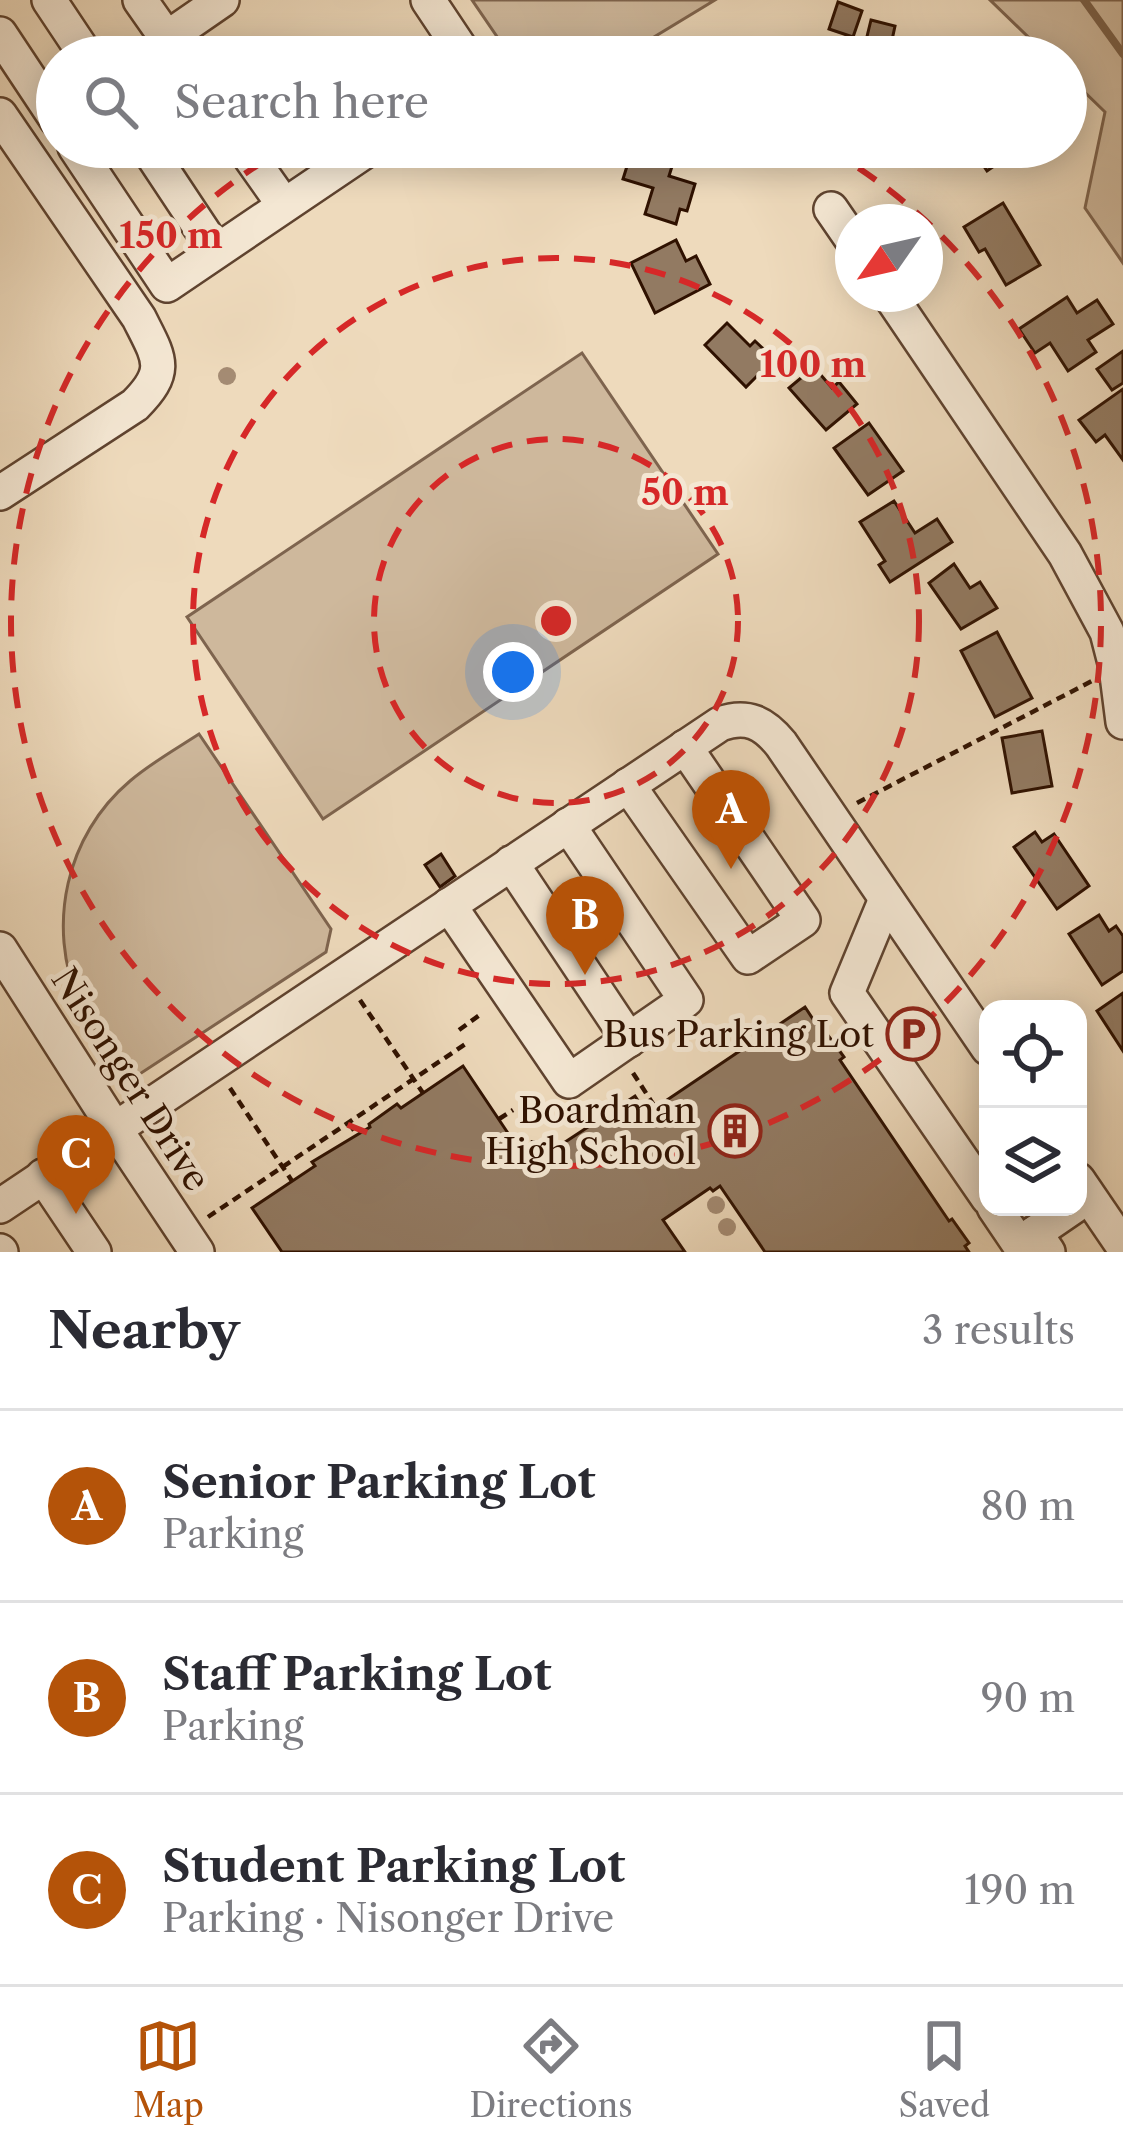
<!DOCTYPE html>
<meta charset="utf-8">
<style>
:root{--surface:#fff;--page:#f7f7f7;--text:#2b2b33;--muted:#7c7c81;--line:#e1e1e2;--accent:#b45309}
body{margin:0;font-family:"Libre Caslon Text",serif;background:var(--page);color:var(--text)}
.controls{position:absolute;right:36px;bottom:36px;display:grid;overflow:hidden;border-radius:24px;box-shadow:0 6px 30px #0003}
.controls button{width:108px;height:108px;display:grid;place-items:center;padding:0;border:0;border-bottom:3px solid var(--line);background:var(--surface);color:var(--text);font:60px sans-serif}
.compass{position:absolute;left:835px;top:204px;width:108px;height:108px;border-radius:50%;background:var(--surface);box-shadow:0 6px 30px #0003;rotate:236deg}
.you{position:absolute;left:513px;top:672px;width:42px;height:42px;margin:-30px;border:9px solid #fff;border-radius:50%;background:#1a73e8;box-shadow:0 0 0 18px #1a73e833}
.badge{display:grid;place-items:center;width:78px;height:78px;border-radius:50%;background:var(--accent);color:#fff;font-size:39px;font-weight:700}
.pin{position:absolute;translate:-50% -99px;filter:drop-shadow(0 3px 6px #0008)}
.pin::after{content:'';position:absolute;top:63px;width:42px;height:36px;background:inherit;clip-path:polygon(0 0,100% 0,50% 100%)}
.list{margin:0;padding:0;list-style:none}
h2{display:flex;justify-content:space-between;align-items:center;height:156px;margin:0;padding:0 48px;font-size:51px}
h2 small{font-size:39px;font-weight:400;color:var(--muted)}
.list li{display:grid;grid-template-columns:78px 1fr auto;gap:36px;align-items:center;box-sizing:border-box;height:192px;padding:0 48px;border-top:3px solid var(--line)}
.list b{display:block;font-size:45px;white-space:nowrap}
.list p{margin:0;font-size:39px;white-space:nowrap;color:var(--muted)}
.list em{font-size:39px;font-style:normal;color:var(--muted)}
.icon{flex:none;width:66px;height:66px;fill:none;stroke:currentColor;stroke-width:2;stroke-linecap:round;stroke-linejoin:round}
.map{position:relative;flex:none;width:1123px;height:1252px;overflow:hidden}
.search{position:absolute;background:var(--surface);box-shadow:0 6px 30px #0003;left:36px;right:36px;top:36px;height:132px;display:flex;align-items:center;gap:30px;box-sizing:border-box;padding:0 42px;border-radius:66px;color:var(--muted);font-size:45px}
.sheet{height:732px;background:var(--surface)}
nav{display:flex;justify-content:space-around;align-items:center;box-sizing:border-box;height:168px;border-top:3px solid var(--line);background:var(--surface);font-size:33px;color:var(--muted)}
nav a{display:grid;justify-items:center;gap:6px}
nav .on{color:var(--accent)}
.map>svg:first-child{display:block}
</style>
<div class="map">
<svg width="1123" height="1252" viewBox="0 0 1123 1252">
<rect width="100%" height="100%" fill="#eedabc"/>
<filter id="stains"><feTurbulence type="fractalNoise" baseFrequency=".00167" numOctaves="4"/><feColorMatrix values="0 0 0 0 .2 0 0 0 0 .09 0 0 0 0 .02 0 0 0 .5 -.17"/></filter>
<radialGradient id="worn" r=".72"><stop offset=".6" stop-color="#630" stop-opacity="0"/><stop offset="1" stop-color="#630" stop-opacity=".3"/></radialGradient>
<g fill="#ceb89c" stroke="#7e644e" stroke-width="3">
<polygon points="472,0 715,0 621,57 511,57"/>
<polygon points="990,0 1123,0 1123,263 1085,208 1105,112 1066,74 1066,57 1049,57"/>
<polygon points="582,353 718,554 323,819 187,617"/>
<path d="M199,734L331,929L326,952L129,1081C113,1054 92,1031 79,1002C46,926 66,835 130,781C151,763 176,749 199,734Z"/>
</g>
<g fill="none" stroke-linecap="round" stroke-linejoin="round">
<polyline stroke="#7b614a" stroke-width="8" points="1084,0 1123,54"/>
</g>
<g fill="#927a62" stroke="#2f1100" stroke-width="3">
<polygon points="838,2 862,11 853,37 829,29"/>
<polygon points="871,20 895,26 892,40 923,47 921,57 862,57"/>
<polygon points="633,147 678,147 669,176 695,184 687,211 680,209 676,224 645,214 653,188 623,179"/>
<polygon points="960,147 1022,147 987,171 979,159 972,164"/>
<polygon points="1003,203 1040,265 1006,285 985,249 979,252 964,227"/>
<polygon points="676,240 686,261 696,256 710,284 655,313 631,263"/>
<polygon points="1067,297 1077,313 1097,300 1113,324 1088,340 1096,352 1068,371 1050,343 1035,353 1019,329"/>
<polygon points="727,323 750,346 755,341 774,359 746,387 705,345"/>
<polygon points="1123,351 1123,383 1112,390 1097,369"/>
<polygon points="814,367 832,388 839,382 857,404 826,430 789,388"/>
<polygon points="1123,389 1123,460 1105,435 1096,442 1079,420"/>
<polygon points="869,423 903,471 868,495 834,448"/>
<polygon points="894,501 915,533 937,519 952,542 890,582 879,565 885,561 860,522"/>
<polygon points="954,564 970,588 980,582 997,608 961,629 929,583"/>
<polygon points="997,632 1032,698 995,717 961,651"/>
<polygon points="1042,731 1052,786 1012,793 1002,738"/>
<polygon points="1035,832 1042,842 1054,834 1089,886 1057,909 1014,847"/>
<polygon points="441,854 455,876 440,887 425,865"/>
<polygon points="1099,915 1109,931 1116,926 1123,936 1123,971 1102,985 1069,934"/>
<polygon points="1123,993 1123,1051 1097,1011"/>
<polygon points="805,1007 824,1036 827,1034 836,1046 844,1057 840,1060 949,1221 952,1219 969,1243 965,1246 969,1252 765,1252 720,1186 713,1191 710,1188 663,1220 685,1252 282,1252 252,1208 315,1166 312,1162 370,1127 369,1124 397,1104 401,1108 463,1066 532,1169 549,1157 547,1154 635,1096 650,1119 667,1108 664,1102"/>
</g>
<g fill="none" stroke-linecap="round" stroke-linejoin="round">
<g stroke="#5f432f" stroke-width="38">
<g id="minor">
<polyline points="49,0 87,57"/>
<polyline points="140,0 180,57"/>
<polyline points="428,0 466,57"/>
<polyline points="0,34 57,120"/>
<polyline points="167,38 222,0"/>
<path d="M0,115L139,318C159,358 170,370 135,405L0,493"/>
<polyline points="75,147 167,285 371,147"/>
<polyline points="147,147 216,251"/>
<polyline points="243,147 284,205"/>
<polyline points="831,209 853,241"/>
<polyline points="889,294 1065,554 1107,632 1116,667 1123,722"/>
<polyline points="628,785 748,957 803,920 685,747"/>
<polyline points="511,863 629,1040"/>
<polyline points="886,899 847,993 988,1198"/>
<polyline points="449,905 569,1081 686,1000 568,825"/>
<polyline points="0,949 115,1129 197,1252"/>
<polyline points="43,1176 94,1252"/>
<polyline points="1078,1180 1123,1246"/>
<path d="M0,1206L720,724C747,714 764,723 781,744L988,1048"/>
<polyline points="994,1207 1019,1244 1035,1233"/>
<polyline points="0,1251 1,1252"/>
<polyline points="1048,1252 1035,1233 1073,1207"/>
</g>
</g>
<g stroke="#2f1100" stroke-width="4.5" stroke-dasharray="9 6" stroke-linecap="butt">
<polyline points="857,803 1092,681"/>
<polyline points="360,1000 423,1093"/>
<polyline points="459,1030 481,1014"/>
<polyline points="633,1073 659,1113"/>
<polyline points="230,1088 292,1181"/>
<polyline points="499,1119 513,1110"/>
<polyline points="349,1123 357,1135"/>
<polyline points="533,1140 533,1145 543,1160"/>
<polyline points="208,1217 467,1043"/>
</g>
<use href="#minor" stroke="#f4e7d3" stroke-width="33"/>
</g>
<g fill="#a48b73">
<circle cx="227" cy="376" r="9"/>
<circle cx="716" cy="1205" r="9"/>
<circle cx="727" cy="1227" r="9"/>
</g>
<g fill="none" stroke="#d62828" stroke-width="6" stroke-dasharray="21 15">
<circle cx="556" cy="621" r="182"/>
<circle cx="556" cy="621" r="363"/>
<path d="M828 149A545 545 0 1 1 284 149"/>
</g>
<defs>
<g id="parking-ring" transform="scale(2.7)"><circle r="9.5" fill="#f4e7d3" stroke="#8f2418" stroke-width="1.5"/><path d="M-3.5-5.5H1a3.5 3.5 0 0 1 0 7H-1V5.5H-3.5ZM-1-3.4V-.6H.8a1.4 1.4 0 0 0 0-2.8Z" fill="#8f2418"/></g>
<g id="building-ring" transform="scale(2.7)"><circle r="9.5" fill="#f4e7d3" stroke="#8f2418" stroke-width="1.5"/><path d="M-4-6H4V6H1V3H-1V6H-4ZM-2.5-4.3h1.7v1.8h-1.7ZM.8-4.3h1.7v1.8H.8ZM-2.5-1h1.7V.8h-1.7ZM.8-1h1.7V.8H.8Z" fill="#8f2418"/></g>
</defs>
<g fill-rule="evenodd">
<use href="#parking-ring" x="913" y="1034"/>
<use href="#building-ring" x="735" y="1131"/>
</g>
<g text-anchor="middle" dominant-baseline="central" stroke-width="10" stroke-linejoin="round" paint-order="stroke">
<g font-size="36" fill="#2f1100" stroke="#f4e7d3" text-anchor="end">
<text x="874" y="1034">Bus Parking Lot</text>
<text x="696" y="1110">Boardman<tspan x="696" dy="41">High School</tspan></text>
</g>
<g font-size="36" fill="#2f1100" stroke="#f4e7d3">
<text transform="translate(131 1079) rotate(57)">Nisonger Drive</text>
</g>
</g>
<circle cx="556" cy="621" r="18" fill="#d62828" stroke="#f4e7d3" stroke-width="6"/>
<g font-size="36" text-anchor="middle" font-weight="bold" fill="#d62828" stroke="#f4e7d3" stroke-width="10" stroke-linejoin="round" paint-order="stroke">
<text x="171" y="248">150 m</text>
<text x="813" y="377">100 m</text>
<text x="685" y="505">50 m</text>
</g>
<rect width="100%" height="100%" filter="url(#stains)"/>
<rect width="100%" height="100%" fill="url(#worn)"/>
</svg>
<div class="controls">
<button><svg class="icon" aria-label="locate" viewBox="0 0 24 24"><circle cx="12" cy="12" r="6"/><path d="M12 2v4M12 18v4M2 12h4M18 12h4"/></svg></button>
<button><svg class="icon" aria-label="layers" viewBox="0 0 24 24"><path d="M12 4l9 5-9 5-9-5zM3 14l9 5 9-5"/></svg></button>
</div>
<svg class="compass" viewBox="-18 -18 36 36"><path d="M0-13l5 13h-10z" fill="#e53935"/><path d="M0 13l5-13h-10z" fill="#7c7c81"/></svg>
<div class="you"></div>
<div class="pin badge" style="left:731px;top:869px">A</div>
<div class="pin badge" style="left:585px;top:975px">B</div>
<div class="pin badge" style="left:76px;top:1214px">C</div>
<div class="search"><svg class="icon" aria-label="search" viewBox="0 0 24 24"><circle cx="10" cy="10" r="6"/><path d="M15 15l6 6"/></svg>Search here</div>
</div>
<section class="sheet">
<h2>Nearby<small>3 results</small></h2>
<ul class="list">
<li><span class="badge">A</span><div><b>Senior Parking Lot</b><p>Parking</p></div><em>80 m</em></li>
<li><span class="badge">B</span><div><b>Staff Parking Lot</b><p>Parking</p></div><em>90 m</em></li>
<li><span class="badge">C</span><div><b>Student Parking Lot</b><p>Parking · Nisonger Drive</p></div><em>190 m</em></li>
</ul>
</section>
<nav>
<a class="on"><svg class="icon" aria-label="map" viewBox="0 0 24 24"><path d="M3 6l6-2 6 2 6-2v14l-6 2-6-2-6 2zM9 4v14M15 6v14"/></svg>Map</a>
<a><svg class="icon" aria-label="directions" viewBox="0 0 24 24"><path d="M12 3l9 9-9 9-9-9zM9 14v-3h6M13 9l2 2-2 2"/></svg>Directions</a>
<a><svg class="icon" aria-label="saved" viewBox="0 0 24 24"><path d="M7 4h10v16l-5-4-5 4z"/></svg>Saved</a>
</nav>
